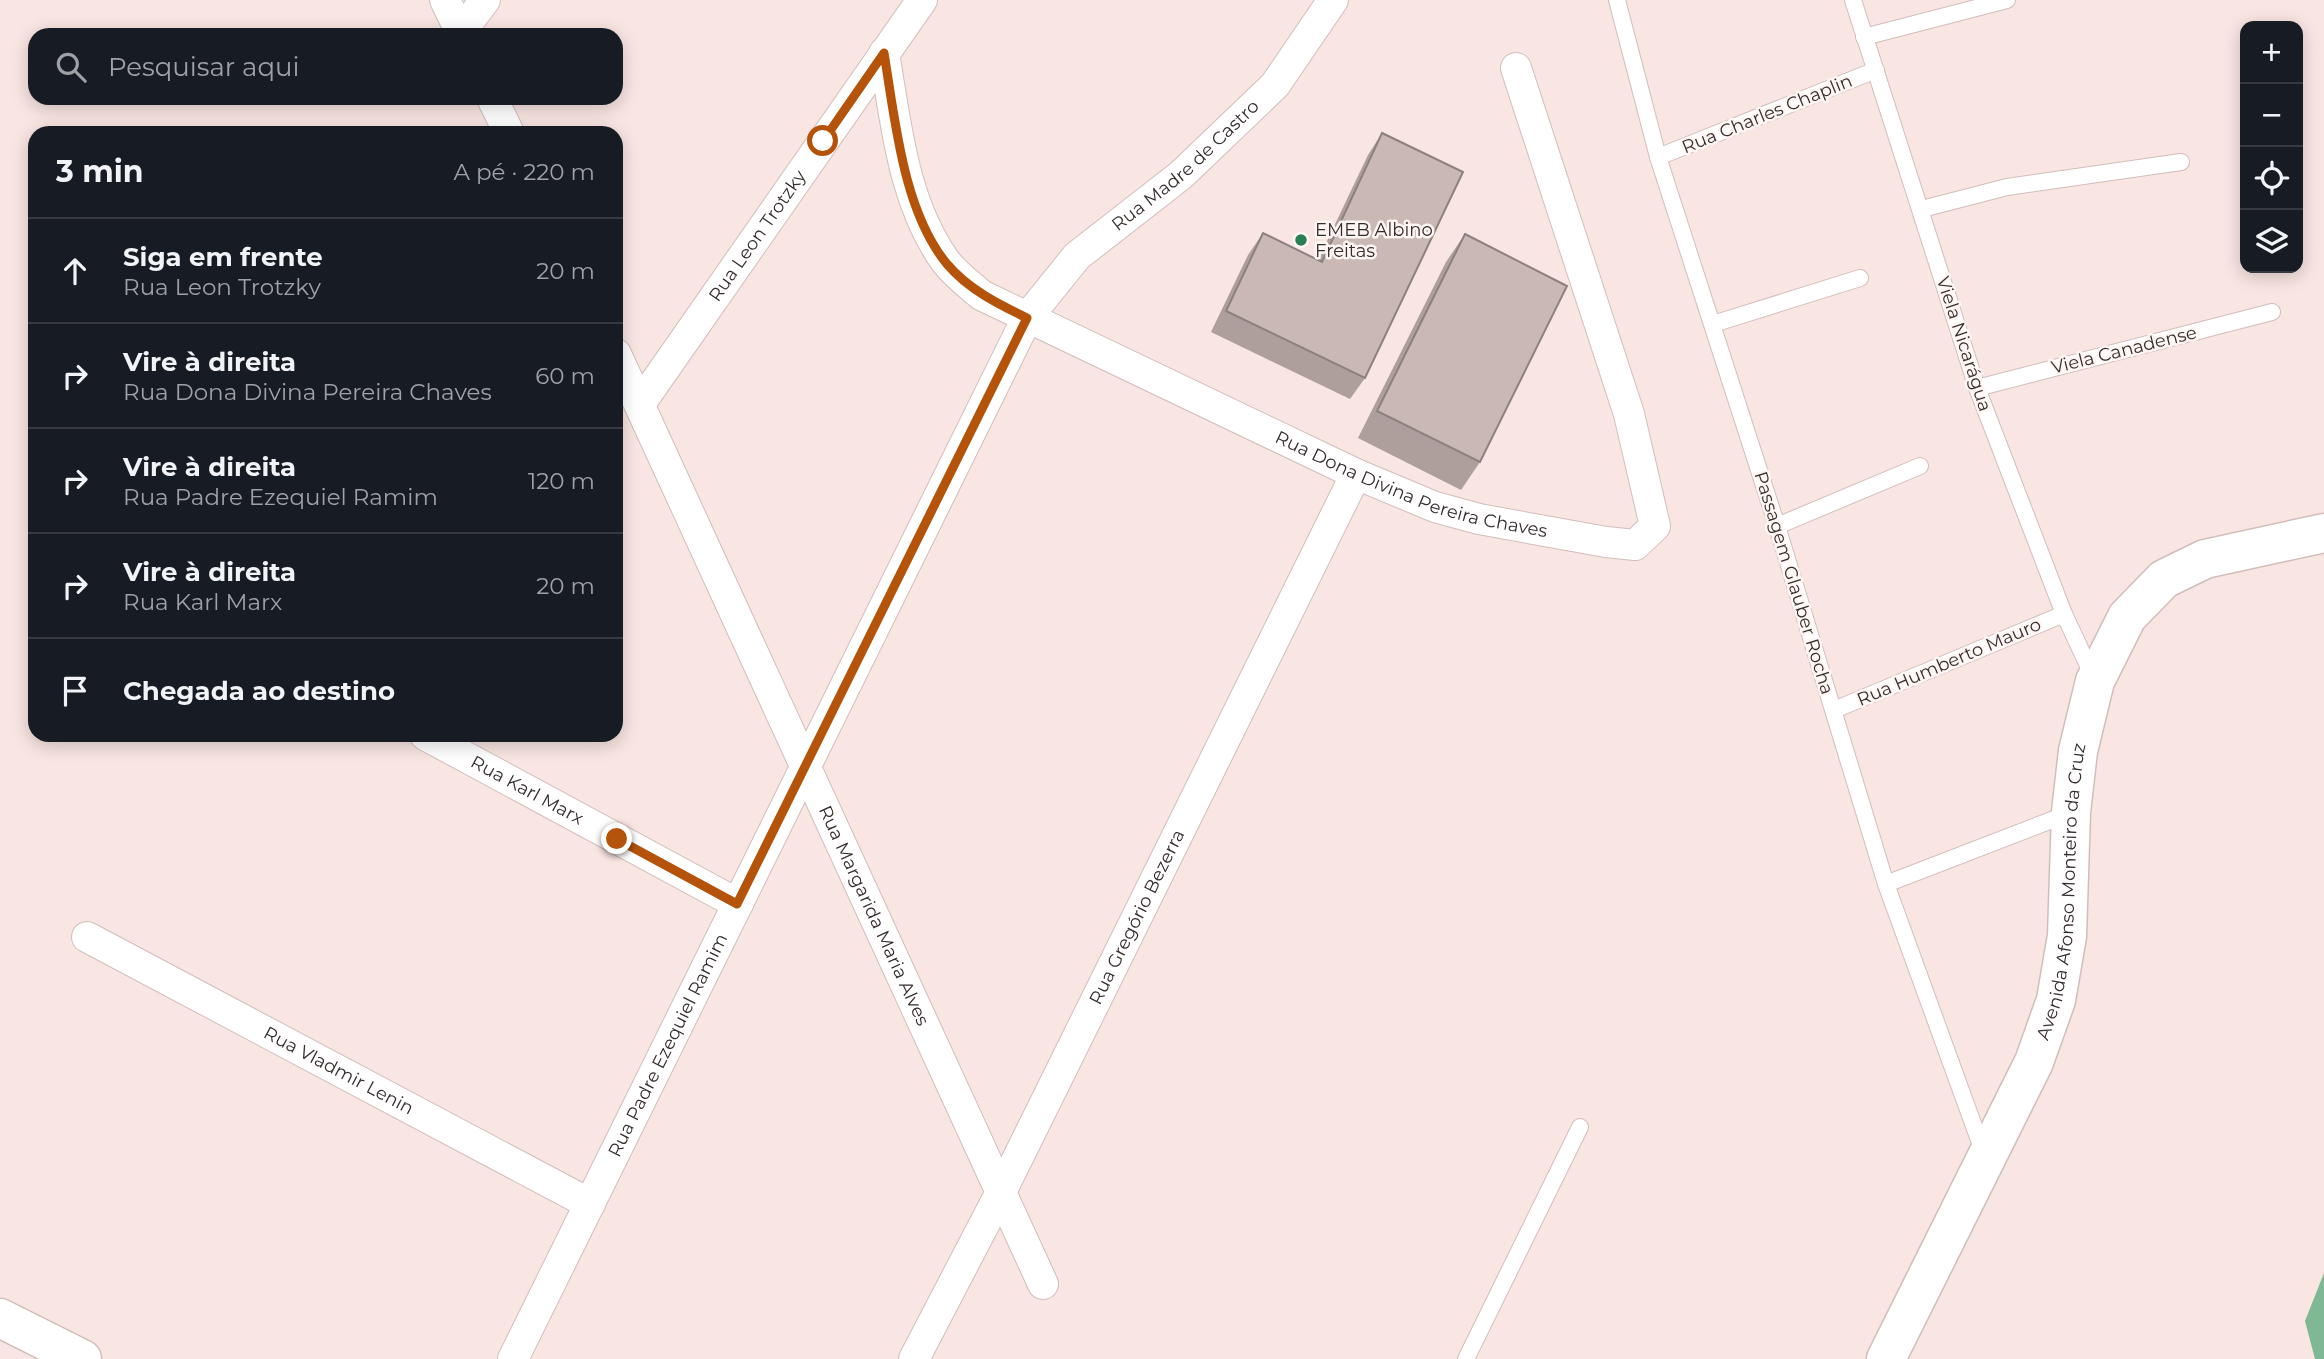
<!DOCTYPE html>
<html lang="pt">
<meta charset="utf-8">
<style>
:root{--surface:#171b24;--page:#20242c;--text:#f1f3f6;--muted:#9ea1a6;--line:#363941}
body{margin:0;font-family:Montserrat,sans-serif;background:var(--page);color:var(--text)}
.controls{position:absolute;right:21px;top:21px;display:grid;overflow:hidden;border-radius:14px;box-shadow:0 4px 18px #0003}
.controls button{width:63px;height:63px;display:grid;place-items:center;padding:0;border:0;border-bottom:2px solid var(--line);background:var(--surface);color:var(--text);font:35px sans-serif}
.stop{position:absolute;width:21px;height:21px;margin:-16px;border:5px solid #b45309;border-radius:50%;background:#fff}
.stop.end{background:#b45309;border-color:#fff;box-shadow:0 2px 7px #0008}
.list{margin:0;padding:0;list-style:none}
h2{display:flex;justify-content:space-between;align-items:center;height:91px;margin:0;padding:0 28px;font-size:30px}
h2 small{font-size:23px;font-weight:400;color:var(--muted)}
.list li{display:grid;grid-template-columns:46px 1fr auto;gap:21px;align-items:center;box-sizing:border-box;height:105px;padding:0 28px;border-top:2px solid var(--line)}
.list b{display:block;font-size:26px;white-space:nowrap}
.list p{margin:0;font-size:23px;white-space:nowrap;color:var(--muted)}
.list em{font-size:23px;font-style:normal;color:var(--muted)}
.icon{flex:none;width:38px;height:38px;fill:none;stroke:currentColor;stroke-width:2;stroke-linecap:round;stroke-linejoin:round}
.map{position:relative;flex:none;width:2324px;height:1359px;overflow:hidden}
.search{position:absolute;background:var(--surface);box-shadow:0 4px 18px #0003;left:28px;top:28px;width:595px;height:77px;display:flex;align-items:center;gap:18px;box-sizing:border-box;padding:0 24px;border-radius:21px;color:var(--muted);font-size:26px}
.panel{position:absolute;background:var(--surface);box-shadow:0 4px 18px #0003;left:28px;top:126px;width:595px;height:616px;border-radius:21px}
.map>svg:first-child{display:block}
</style>
<div class="map">
<svg width="2324" height="1359" viewBox="0 0 2324 1359">
<rect width="100%" height="100%" fill="#f9e5e2"/>
<polygon fill="#7eb895" points="2324,1273 2324,1359 2315,1359 2305,1321"/>
<g fill="none" stroke-linecap="round" stroke-linejoin="round">
<g stroke="#d1bebb" stroke-width="18">
<g id="lane">
<polyline points="1617,0 1658,157 1777,526 1886,884 1983,1151"/>
<polyline points="1853,0 1977,388 2064,614 2093,676"/>
<polyline points="1864,37 2007,0"/>
<polyline points="1658,157 1876,70"/>
<polyline points="1922,209 2007,187 2181,162"/>
<polyline points="1713,324 1860,278"/>
<polyline points="1977,388 2272,312"/>
<polyline points="1777,526 1920,466"/>
<polyline points="1834,710 2064,614"/>
<polyline points="1886,884 2070,813"/>
<polyline points="1466,1359 1580,1127"/>
</g>
</g>
<g stroke="#d1bebb" stroke-width="32">
<g id="street">
<polyline points="445,0 462,35"/>
<polyline points="461,32 485,0"/>
<path id="s1" d="M884,53C896,123 903,203 946,262C955,274 970,285 981,295L1356,474L1435,507L1479,519L1606,542L1635,545L1655,526L1629,414L1516,68"/>
<polyline points="492,98 509,133"/>
<path id="s2" d="M616,354L1043,1284"/>
<path id="s3" d="M640,404L922,0"/>
<path id="s4" d="M425,735L738,904"/>
<path id="s5" d="M87,937L590,1204"/>
<path id="s6" d="M513,1359L1027,318L1077,256L1181,175L1275,85L1333,0"/>
<path id="s7" d="M914,1359L1001,1192L1356,474"/>
</g>
</g>
<g stroke="#d1bebb" stroke-width="41">
<g id="secondary">
<polyline points="0,1318 82,1359"/>
<path id="s8" d="M1886,1359L2034,1062L2056,1000L2067,936L2071,812L2078,751L2095,681L2127,617L2164,579L2205,559L2324,533"/>
</g>
</g>
<use href="#lane" stroke="#fff" stroke-width="16"/>
<use href="#street" stroke="#fff" stroke-width="30"/>
<use href="#secondary" stroke="#fff" stroke-width="38"/>
</g>
<g fill="#ae9e9c">
<polygon points="1382,133 1365,378 1350,399 1211,332 1248,255 1263,233 1318,260 1368,155"/>
<polygon points="1465,234 1480,462 1461,490 1358,438 1446,262"/>
</g>
<g fill="#cab8b5" stroke="#8d817f" stroke-width="2">
<polygon points="1382,133 1463,172 1365,378 1226,311 1263,233 1322,262"/>
<polygon points="1465,234 1567,286 1480,462 1377,411"/>
</g>
<g fill="none" stroke-linecap="round" stroke-linejoin="round">
<path stroke="#b45309" stroke-width="9" d="M617,839L737,904L1027,318C998,304 968,289 947,264C903,211 895,119 884,53L823,141"/>
</g>
<circle fill="#297f53" stroke="#fef6f4" stroke-width="2.5" cx="1301" cy="240" r="7"/>
<g text-anchor="middle" dominant-baseline="central" stroke-width="5" stroke-linejoin="round" paint-order="stroke">
<g font-size="18" fill="#352d2c" stroke="#fef6f4">
<text transform="translate(1767 114) rotate(-22)">Rua Charles Chaplin</text>
<text stroke="none"><textPath href="#s6" startOffset="1382">Rua Madre de Castro</textPath></text>
<text stroke="none"><textPath href="#s3" startOffset="205">Rua Leon Trotzky</textPath></text>
<text transform="translate(1964 344) rotate(72)">Viela Nicarágua</text>
<text transform="translate(2124 350) rotate(-14)">Viela Canadense</text>
<text stroke="none"><textPath href="#s1" startOffset="740">Rua Dona Divina Pereira Chaves</textPath></text>
<text transform="translate(1794 583) rotate(73)">Passagem Glauber Rocha</text>
<text transform="translate(1949 662) rotate(-23)">Rua Humberto Mauro</text>
<text stroke="none"><textPath href="#s4" startOffset="116">Rua Karl Marx</textPath></text>
<text stroke="none"><textPath href="#s8" startOffset="506">Avenida Afonso Monteiro da Cruz</textPath></text>
<text stroke="none"><textPath href="#s2" startOffset="618">Rua Margarida Maria Alves</textPath></text>
<text stroke="none"><textPath href="#s7" startOffset="495">Rua Gregório Bezerra</textPath></text>
<text stroke="none"><textPath href="#s6" startOffset="350">Rua Padre Ezequiel Ramim</textPath></text>
<text stroke="none"><textPath href="#s5" startOffset="285">Rua Vladmir Lenin</textPath></text>
</g>
<g font-size="18" fill="#352d2c" stroke="#fef6f4" text-anchor="start">
<text x="1315" y="230">EMEB Albino<tspan x="1315" dy="21">Freitas</tspan></text>
</g>
</g>
</svg>
<div class="controls">
<button>+</button>
<button>−</button>
<button><svg class="icon" aria-label="locate" viewBox="0 0 24 24"><circle cx="12" cy="12" r="6"/><path d="M12 2v4M12 18v4M2 12h4M18 12h4"/></svg></button>
<button><svg class="icon" aria-label="layers" viewBox="0 0 24 24"><path d="M12 4l9 5-9 5-9-5zM3 14l9 5 9-5"/></svg></button>
</div>
<div class="stop" style="left:823px;top:141px"></div>
<div class="stop end" style="left:617px;top:839px"></div>
<div class="search"><svg class="icon" aria-label="search" viewBox="0 0 24 24"><circle cx="10" cy="10" r="6"/><path d="M15 15l6 6"/></svg>Pesquisar aqui</div>
<section class="panel">
<h2>3 min<small>A pé · 220 m</small></h2>
<ul class="list">
<li><svg class="icon" aria-label="ahead" viewBox="0 0 24 24"><path d="M12 20V5M6 11l6-6 6 6"/></svg><div><b>Siga em frente</b><p>Rua Leon Trotzky</p></div><em>20 m</em></li>
<li><svg class="icon" aria-label="right" viewBox="0 0 24 24"><path d="M7 20v-9h11M14 6l5 5-5 5"/></svg><div><b>Vire à direita</b><p>Rua Dona Divina Pereira Chaves</p></div><em>60 m</em></li>
<li><svg class="icon" aria-label="right" viewBox="0 0 24 24"><path d="M7 20v-9h11M14 6l5 5-5 5"/></svg><div><b>Vire à direita</b><p>Rua Padre Ezequiel Ramim</p></div><em>120 m</em></li>
<li><svg class="icon" aria-label="right" viewBox="0 0 24 24"><path d="M7 20v-9h11M14 6l5 5-5 5"/></svg><div><b>Vire à direita</b><p>Rua Karl Marx</p></div><em>20 m</em></li>
<li><svg class="icon" aria-label="arrive" viewBox="0 0 24 24"><path d="M6 21V4h12l-3 4 3 4H6"/></svg><div><b>Chegada ao destino</b></div></li>
</ul>
</section>
</div>
